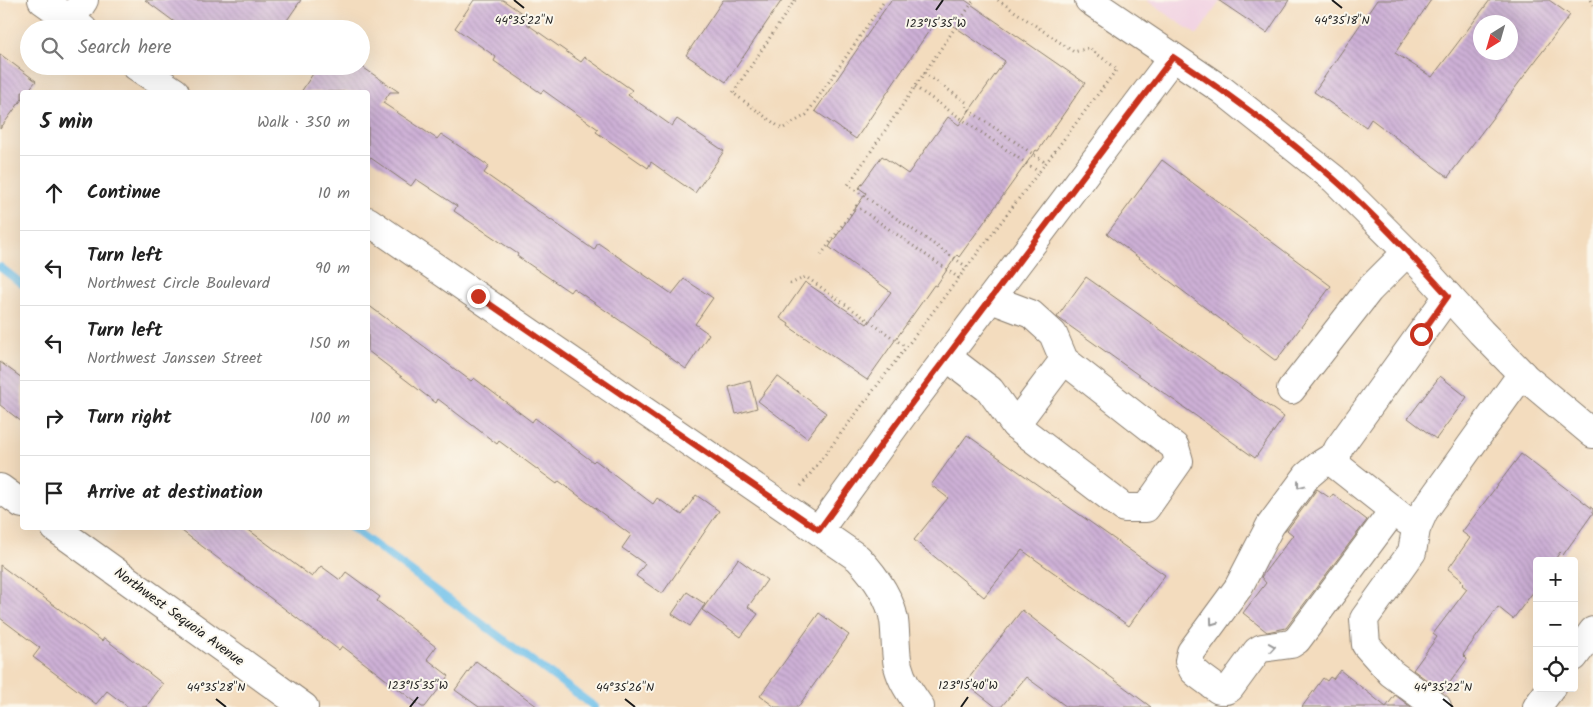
<!DOCTYPE html>
<meta charset="utf-8">
<style>
:root{--surface:#fff;--page:#f2f2f2;--text:#222;--muted:#767676;--line:#e0e0e0}
body{margin:0;font-family:Kalam,sans-serif;background:var(--page);color:var(--text)}
.controls{position:absolute;right:15px;bottom:15px;display:grid;overflow:hidden;border-radius:5px;box-shadow:0 5px 20px #0002}
.controls button{width:45px;height:45px;display:grid;place-items:center;padding:0;border:0;border-bottom:1px solid var(--line);background:var(--surface);color:var(--text);font:25px sans-serif}
.compass{position:absolute;left:1473px;top:15px;width:45px;height:45px;border-radius:50%;background:var(--surface);box-shadow:0 5px 20px #0002;rotate:217deg}
.stop{position:absolute;width:15px;height:15px;margin:-11px;border:4px solid #c8321e;border-radius:50%;background:#fff}
.stop.end{background:#c8321e;border-color:#fff;box-shadow:0 1px 5px #0008}
.list{margin:0;padding:0;list-style:none}
h2{display:flex;justify-content:space-between;align-items:center;height:65px;margin:0;padding:0 20px;font-size:21px}
h2 small{font-size:16px;font-weight:400;color:var(--muted)}
.list li{display:grid;grid-template-columns:32px 1fr auto;gap:15px;align-items:center;box-sizing:border-box;height:75px;padding:0 20px;border-top:1px solid var(--line)}
.list b{display:block;font-size:19px;white-space:nowrap}
.list p{margin:0;font-size:16px;white-space:nowrap;color:var(--muted)}
.list em{font-size:16px;font-style:normal;color:var(--muted)}
.icon{flex:none;width:28px;height:28px;fill:none;stroke:currentColor;stroke-width:2;stroke-linecap:round;stroke-linejoin:round}
.map{position:relative;flex:none;width:1593px;height:707px;overflow:hidden}
.search{position:absolute;background:var(--surface);box-shadow:0 5px 20px #0002;left:20px;top:20px;width:350px;height:55px;display:flex;align-items:center;gap:12px;box-sizing:border-box;padding:0 18px;border-radius:28px;color:var(--muted);font-size:19px}
.panel{position:absolute;background:var(--surface);box-shadow:0 5px 20px #0002;left:20px;top:90px;width:350px;height:440px;border-radius:5px}
.map>svg:first-child{display:block}
</style>
<div class="map">
<svg width="1593" height="707" viewBox="0 0 1593 707">
<defs>
<pattern id="building-back-hatch" width="6" height="6" patternUnits="userSpaceOnUse" patternTransform="scale(1.25)"><rect width="6" height="6" fill="#cdb0d6"/><path d="M-1 5l2 2M0 0l6 6M5-1l2 2" fill="none" stroke="#af97b7"/></pattern>
</defs>
<rect width="100%" height="100%" fill="#fbf7ec"/>
<filter id="ink" filterUnits="userSpaceOnUse"><feTurbulence type="fractalNoise" baseFrequency=".02" numOctaves="2"/><feDisplacementMap in="SourceGraphic" scale="10" xChannelSelector="R" yChannelSelector="G"/><feConvolveMatrix kernelMatrix="1 2 1 2 8 2 1 2 1" color-interpolation-filters="sRGB"/></filter>
<filter id="wash" filterUnits="userSpaceOnUse"><feTurbulence type="fractalNoise" baseFrequency=".0096" numOctaves="4" result="noise"/><feDisplacementMap in="SourceGraphic" scale="20" xChannelSelector="R" yChannelSelector="G"/><feGaussianBlur stdDeviation="1.12" result="paint"/><feColorMatrix in="noise" values="0 0 0 0 0 0 0 0 0 0 0 0 0 0 0 0 0 1.4 0 .05"/><feComposite in="paint" operator="in"/></filter>
<g filter="url(#wash)">
<rect width="100%" height="100%" fill="#f3dcbe"/>
<polygon fill="#f1d0e2" points="1146,0 1221,0 1197,35"/>
<g fill="none" stroke-linecap="round" stroke-linejoin="round">
<g stroke="#6ec0ea" stroke-width="8">
<polyline points="0,267 22,284"/>
<polyline points="352,528 595,707"/>
</g>
</g>
<g id="blocks">
<g fill="url(#building-back-hatch)" fill-rule="evenodd">
<polygon points="145,0 301,0 281,29 184,29"/>
<polygon points="474,0 503,0 530,19 527,24 581,62 585,57 632,90 628,95 672,126 677,119 724,151 695,193 651,162 648,168 596,132 598,129 543,90 541,93 494,61 496,57 455,28"/>
<polygon points="723,0 782,0 726,82 686,55"/>
<polygon points="891,0 965,0 1085,83 1038,151 1036,150 959,257 957,255 936,286 934,285 867,380 788,326 789,324 780,318 805,282 867,324 891,292 829,247 866,193 859,188 882,156 908,174 948,117 959,125 1005,61 939,16 856,139 815,111"/>
<polygon points="1218,0 1289,0 1267,33"/>
<path d="M1377,0H1431L1395,53L1432,77L1490,0H1549L1570,15L1448,177L1371,119L1366,127L1314,92ZM1480,22H1510V52H1480Z"/>
<polygon points="0,54 36,81 27,92 22,92 22,99 0,129"/>
<polygon points="318,66 361,66 399,92 390,92 383,103 437,139 441,134 489,166 484,173 594,250 598,243 672,294 684,279 713,298 695,324 709,334 686,369 650,343 651,342 573,288 570,292 517,256 518,254 454,211 457,206 416,179 411,186 368,156 368,92 301,92"/>
<polygon points="1162,160 1331,286 1276,361 1107,234"/>
<polygon points="1086,277 1284,417 1255,458 1057,317"/>
<polygon points="368,305 471,381 474,378 532,422 535,418 593,462 595,460 653,504 657,498 682,515 696,495 719,511 662,594 636,576 645,564 622,548 631,535 559,481 557,484 499,441 497,444 438,399 436,403 368,351"/>
<polygon points="0,362 22,378 22,422 0,405"/>
<polygon points="777,376 826,413 807,438 758,401"/>
<polygon points="1440,376 1467,397 1436,439 1408,418"/>
<polygon points="750,381 757,408 736,414 729,387"/>
<polygon points="967,435 1165,575 1129,626 1022,550 984,597 914,540 948,498 931,485"/>
<polygon points="1521,454 1593,509 1593,513 1563,555 1560,552 1554,561 1537,561 1537,587 1513,619 1498,607 1463,655 1467,659 1443,692 1413,670 1437,637 1433,634 1467,589 1462,585 1463,584 1461,582 1462,580 1448,569 1470,538 1462,532"/>
<polygon points="1317,489 1330,498 1333,494 1367,520 1286,628 1267,632 1243,613 1266,583 1261,577 1293,535 1287,530"/>
<polygon points="178,528 246,528 312,577 321,566 340,580 346,572 380,597 377,601 436,647 427,659 449,676 425,707 422,707 342,646 339,650"/>
<polygon points="738,559 767,580 748,607 758,614 741,637 702,610"/>
<polygon points="0,565 102,641 104,638 163,684 146,707 128,707 107,691 96,704 33,657 40,648 0,618"/>
<polygon points="687,592 705,604 690,626 672,614"/>
<polygon points="1022,610 1057,637 1151,707 1067,707 1026,677 1001,707 996,707 965,683"/>
<polygon points="819,613 849,635 798,707 775,707 760,696"/>
<polygon points="476,661 538,707 479,707 455,690"/>
<polygon points="1340,670 1386,707 1302,707 1323,678 1327,681 1330,677 1333,679"/>
<polygon points="1395,695 1411,707 1386,707"/>
</g>
</g>
</g>
<g filter="url(#ink)">
<use href="#blocks" fill-opacity="0" stroke="#887c6d" stroke-width="1"/>
<g fill="none" stroke-linecap="round" stroke-linejoin="round">
<g stroke="#887c6d" stroke-width="30">
<g id="minor">
<polyline points="42,0 83,29"/>
<polyline points="71,20 84,0"/>
<polyline points="136,66 175,92"/>
<path d="M368,221L858,558C874,575 890,596 894,620C896,635 895,651 898,666C902,682 911,694 920,707"/>
<polyline points="947,357 990,390 1015,425 1124,508 1146,508 1179,461 1175,447 1064,360 1053,334 1031,314 991,299"/>
<polyline points="1291,390 1369,290 1407,252"/>
<polyline points="1015,425 1064,360"/>
<polyline points="1337,454 1321,464 1307,476 1270,526 1238,588 1191,652 1189,661 1193,670 1200,676 1219,690 1226,690 1230,688 1257,651 1262,648 1291,644 1297,640 1393,511"/>
<polyline points="0,488 22,504"/>
<polyline points="1407,521 1336,465 1338,449 1448,296"/>
<polyline points="55,528 304,707"/>
<polyline points="819,530 902,416 1173,57"/>
<polyline points="1437,707 1391,673 1366,645 1364,619 1412,552 1416,529 1424,511 1522,374"/>
</g>
</g>
<g stroke="#887c6d" stroke-width="30">
<g id="major">
<polyline points="1089,0 1222,90 1334,179 1419,264 1481,332 1526,378 1593,434"/>
<polyline points="1574,657 1593,631"/>
<polyline points="1537,707 1551,688"/>
</g>
</g>
<g stroke="#887c6d" stroke-width="3" stroke-dasharray="1 4" stroke-linecap="butt">
<polyline points="795,0 733,93 782,129 806,115 885,0"/>
<polyline points="1591,0 1593,5"/>
<polyline points="924,73 966,102 967,109 1046,163"/>
<polyline points="915,87 1039,172"/>
<polyline points="821,255 856,206 959,278"/>
<polyline points="967,267 848,185 974,0"/>
<polyline points="790,284 806,277 906,347"/>
<polyline points="801,486 1117,69 1089,48 1074,52 998,0"/>
</g>
<use href="#minor" stroke="#fff" stroke-width="28"/>
<use href="#major" stroke="#fff" stroke-width="28"/>
</g>
<defs><path id="oneway-chevron" d="M-2-3.5L2.5 0L-2 3.5" fill="none" stroke-width="1.6" stroke-linecap="round" stroke-linejoin="round" transform="scale(1.25)"/></defs>
<g stroke="#999">
<use href="#oneway-chevron" transform="translate(1300 485) rotate(127)"/>
<use href="#oneway-chevron" transform="translate(1213 622) rotate(126)"/>
<use href="#oneway-chevron" transform="translate(1272 647) rotate(-9)"/>
</g>
</g>
<g fill="none" stroke-linecap="round" stroke-linejoin="round" filter="url(#ink)">
<path stroke="#c8321e" stroke-width="6" d="M478,296L819,530L902,416L1173,57C1229,94 1284,135 1334,179C1375,215 1412,256 1448,296L1421,334"/>
</g>
<path fill="none" stroke="#1c1c1c" stroke-width="2" d="M514,0L524,8M1332,0L1342,8M936,10L943,0M216,699L226,707M625,699L635,707M1443,699L1453,707M410,707L418,697M961,707L968,697"/>
<g text-anchor="middle" dominant-baseline="central" stroke-width="4" stroke-linejoin="round" paint-order="stroke">
<g font-size="14" fill="#1c1c1c" stroke="#fbf7ec">
<text transform="translate(179 617) rotate(36)">Northwest Sequoia Avenue</text>
</g>
</g>
<g font-size="12" text-anchor="middle" fill="#1c1c1c" stroke="#fbf7ec" stroke-width="4" stroke-linejoin="round" paint-order="stroke">
<text x="524" y="24">44°35'22"N</text>
<text x="1342" y="24">44°35'18"N</text>
<text x="936" y="27">123°15'35"W</text>
<text x="418" y="689">123°15'35"W</text>
<text x="968" y="689">123°15'40"W</text>
<text x="216" y="691">44°35'28"N</text>
<text x="625" y="691">44°35'26"N</text>
<text x="1443" y="691">44°35'22"N</text>
</g>
</svg>
<div class="controls">
<button>+</button>
<button>−</button>
<button><svg class="icon" aria-label="locate" viewBox="0 0 24 24"><circle cx="12" cy="12" r="6"/><path d="M12 2v4M12 18v4M2 12h4M18 12h4"/></svg></button>
</div>
<svg class="compass" viewBox="-18 -18 36 36"><path d="M0-13l5 13h-10z" fill="#e53935"/><path d="M0 13l5-13h-10z" fill="#767676"/></svg>
<div class="stop" style="left:1421px;top:334px"></div>
<div class="stop end" style="left:478px;top:296px"></div>
<div class="search"><svg class="icon" aria-label="search" viewBox="0 0 24 24"><circle cx="10" cy="10" r="6"/><path d="M15 15l6 6"/></svg>Search here</div>
<section class="panel">
<h2>5 min<small>Walk · 350 m</small></h2>
<ul class="list">
<li><svg class="icon" aria-label="ahead" viewBox="0 0 24 24"><path d="M12 20V5M6 11l6-6 6 6"/></svg><div><b>Continue</b></div><em>10 m</em></li>
<li><svg class="icon" aria-label="left" viewBox="0 0 24 24"><path d="M17 20v-9H6M10 6l-5 5 5 5"/></svg><div><b>Turn left</b><p>Northwest Circle Boulevard</p></div><em>90 m</em></li>
<li><svg class="icon" aria-label="left" viewBox="0 0 24 24"><path d="M17 20v-9H6M10 6l-5 5 5 5"/></svg><div><b>Turn left</b><p>Northwest Janssen Street</p></div><em>150 m</em></li>
<li><svg class="icon" aria-label="right" viewBox="0 0 24 24"><path d="M7 20v-9h11M14 6l5 5-5 5"/></svg><div><b>Turn right</b></div><em>100 m</em></li>
<li><svg class="icon" aria-label="arrive" viewBox="0 0 24 24"><path d="M6 21V4h12l-3 4 3 4H6"/></svg><div><b>Arrive at destination</b></div></li>
</ul>
</section>
</div>
